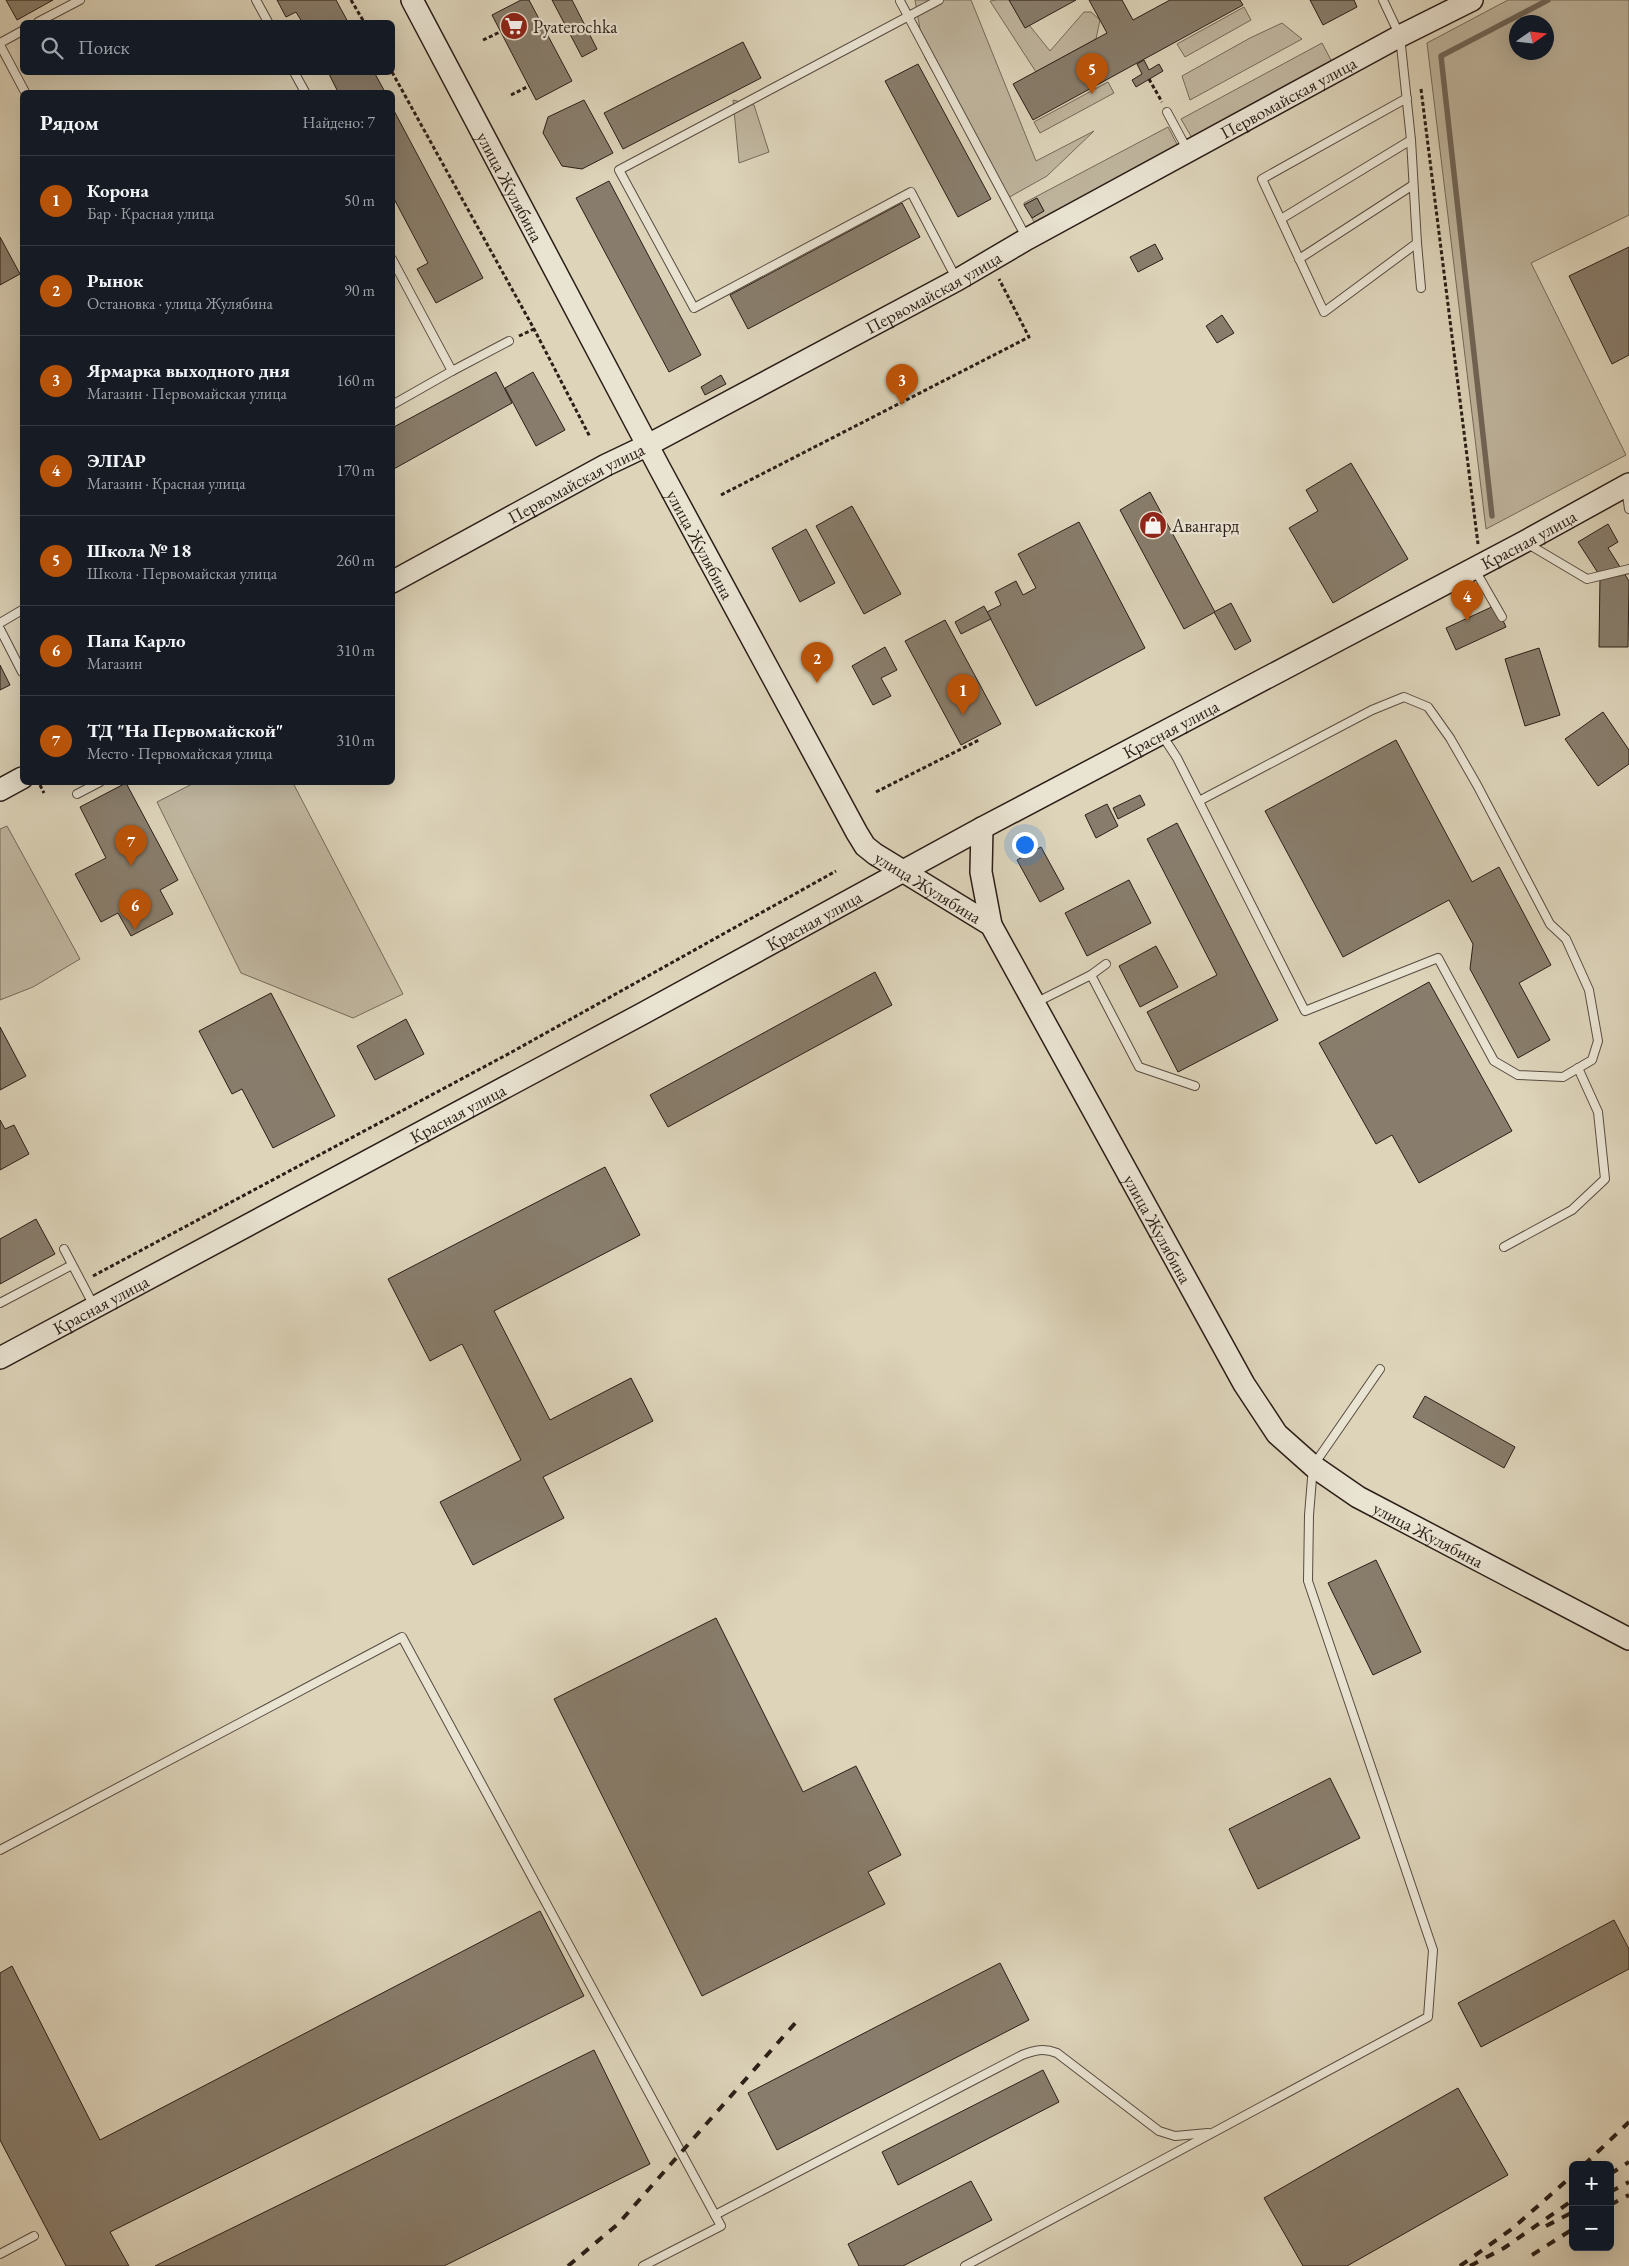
<!DOCTYPE html>
<html lang="ru">
<meta charset="utf-8">
<style>
:root{--surface:#171b24;--page:#20242c;--text:#f1f3f6;--muted:#9ea1a6;--line:#363941;--accent:#b45309}
body{margin:0;font-family:"EB Garamond",serif;background:var(--page);color:var(--text)}
.controls{position:absolute;right:15px;bottom:15px;display:grid;overflow:hidden;border-radius:8px;box-shadow:0 5px 20px #0002}
.controls button{width:45px;height:45px;display:grid;place-items:center;padding:0;border:0;border-bottom:1px solid var(--line);background:var(--surface);color:var(--text);font:25px sans-serif}
.compass{position:absolute;left:1509px;top:15px;width:45px;height:45px;border-radius:50%;background:var(--surface);box-shadow:0 5px 20px #0002;rotate:76deg}
.you{position:absolute;left:1024px;top:844px;width:18px;height:18px;margin:-12px;border:4px solid #fff;border-radius:50%;background:#1a73e8;box-shadow:0 0 0 8px #1a73e833}
.badge{display:grid;place-items:center;width:32px;height:32px;border-radius:50%;background:var(--accent);color:#fff;font-size:16px;font-weight:700}
.pin{position:absolute;translate:-50% -41px;filter:drop-shadow(0 1px 2px #0008)}
.pin::after{content:'';position:absolute;top:26px;width:18px;height:15px;background:inherit;clip-path:polygon(0 0,100% 0,50% 100%)}
.list{margin:0;padding:0;list-style:none}
h2{display:flex;justify-content:space-between;align-items:center;height:65px;margin:0;padding:0 20px;font-size:21px}
h2 small{font-size:16px;font-weight:400;color:var(--muted)}
.list li{display:grid;grid-template-columns:32px 1fr auto;gap:15px;align-items:center;box-sizing:border-box;height:90px;padding:0 20px;border-top:1px solid var(--line)}
.list b{display:block;font-size:19px;white-space:nowrap}
.list p{margin:0;font-size:16px;white-space:nowrap;color:var(--muted)}
.list em{font-size:16px;font-style:normal;color:var(--muted)}
.icon{flex:none;width:28px;height:28px;fill:none;stroke:currentColor;stroke-width:2;stroke-linecap:round;stroke-linejoin:round}
.map{position:relative;flex:none;width:1629px;height:2266px;overflow:hidden}
.search{position:absolute;background:var(--surface);box-shadow:0 5px 20px #0002;left:20px;top:20px;width:375px;height:55px;display:flex;align-items:center;gap:12px;box-sizing:border-box;padding:0 18px;border-radius:8px;color:var(--muted);font-size:19px}
.panel{position:absolute;background:var(--surface);box-shadow:0 5px 20px #0002;left:20px;top:90px;width:375px;height:695px;border-radius:8px}
.map>svg:first-child{display:block}
</style>
<div class="map">
<svg width="1629" height="2266" viewBox="0 0 1629 2266">
<rect width="100%" height="100%" fill="#ddd4ba"/>
<filter id="stains"><feTurbulence type="fractalNoise" baseFrequency=".004" numOctaves="4"/><feColorMatrix values="0 0 0 0 .2 0 0 0 0 .09 0 0 0 0 .02 0 0 0 .5 -.17"/></filter>
<radialGradient id="worn" r=".72"><stop offset=".6" stop-color="#630" stop-opacity="0"/><stop offset="1" stop-color="#630" stop-opacity=".3"/></radialGradient>
<g fill="#bfb59e" stroke="#756a5a" fill-rule="evenodd">
<polygon points="915,0 971,0 1036,161 1094,131 1047,176 1006,199 925,58"/>
<polygon points="996,0 1009,0 1050,51 1084,12 1091,12 1100,20 1096,39 1036,72 990,1"/>
<path d="M1508,0H1629V215L1531,263L1626,455L1486,529L1427,43ZM1516,22H1546V52H1516Z"/>
<polygon points="1244,7 1251,20 1185,57 1177,44"/>
<polygon points="1282,23 1302,39 1190,100 1182,76 1250,38"/>
<polygon points="1322,43 1332,62 1192,138 1181,119"/>
<polygon points="1108,82 1114,93 1040,133 1034,122"/>
<polygon points="733,100 754,105 769,152 739,163"/>
<polygon points="1168,127 1178,146 1034,222 1032,218 1044,211 1037,198 1024,205 1024,203"/>
<polygon points="194,783 293,783 403,994 353,1018 241,973 157,802"/>
<polygon points="7,826 80,959 33,987 0,1000 0,829"/>
</g>
<g fill="none" stroke-linecap="round" stroke-linejoin="round">
<polyline stroke="#716658" stroke-width="5.5" points="1492,516 1441,56 1548,0"/>
</g>
<g fill="#887d6c" stroke="#2b1e17">
<polygon points="6,0 53,0 17,20"/>
<polygon points="277,0 336,0 348,22 302,22 296,12 286,17"/>
<polygon points="521,0 529,0 572,81 536,100 492,15"/>
<polygon points="552,0 572,0 597,49 582,57"/>
<polygon points="1009,0 1076,0 1025,28"/>
<polygon points="1089,0 1122,0 1133,20 1170,0 1240,0 1243,5 1033,120 1013,84 1107,33"/>
<polygon points="1310,0 1354,0 1357,7 1323,25"/>
<polygon points="743,42 761,78 623,149 604,113"/>
<polygon points="1144,60 1149,70 1159,64 1163,71 1136,87 1132,80 1142,74 1137,64"/>
<polygon points="918,64 991,199 958,217 885,81"/>
<polygon points="328,72 374,72 385,92 338,92"/>
<polygon points="584,100 613,153 582,169 562,166 543,133 548,117"/>
<polygon points="392,107 483,278 436,303 417,269 428,263 392,195"/>
<polygon points="609,181 701,355 669,372 576,198"/>
<polygon points="1037,198 1044,211 1032,218 1024,205"/>
<polygon points="902,203 920,237 748,329 730,295"/>
<polygon points="0,237 20,274 0,285"/>
<polygon points="1155,244 1163,259 1138,272 1130,257"/>
<polygon points="1629,247 1629,355 1612,364 1569,276"/>
<polygon points="1222,315 1234,333 1217,343 1206,326"/>
<polygon points="496,372 512,403 392,470 392,428"/>
<polygon points="533,372 565,430 536,446 505,388"/>
<polygon points="721,375 726,384 705,395 701,387"/>
<polygon points="1351,463 1408,559 1333,603 1289,528 1318,511 1306,490"/>
<polygon points="1150,492 1215,612 1184,629 1120,510"/>
<polygon points="852,506 901,594 864,614 816,526"/>
<polygon points="1079,522 1145,648 1036,706 987,612 1001,605 995,592 1016,581 1023,595 1036,588 1018,554"/>
<polygon points="1608,524 1618,542 1608,548 1629,581 1628,647 1599,647 1600,576 1578,542"/>
<polygon points="806,529 835,583 800,602 772,548"/>
<polygon points="1231,603 1251,641 1235,650 1214,612"/>
<polygon points="1496,605 1506,627 1456,650 1446,628"/>
<polygon points="984,606 991,619 961,634 955,622"/>
<polygon points="945,620 1001,724 961,745 905,641"/>
<polygon points="885,647 897,670 881,678 891,696 873,705 852,666"/>
<polygon points="1539,648 1560,715 1525,726 1505,659"/>
<polygon points="0,665 10,685 0,690"/>
<polygon points="1603,712 1629,750 1629,764 1598,786 1565,739"/>
<polygon points="1396,740 1472,882 1499,867 1551,965 1519,983 1550,1040 1518,1058 1470,969 1473,944 1449,900 1343,957 1265,811"/>
<polygon points="126,783 178,880 160,890 173,914 131,936 118,913 101,922 75,874 106,858 80,807"/>
<polygon points="1140,795 1145,805 1118,819 1113,808"/>
<polygon points="1107,804 1118,826 1096,838 1085,815"/>
<polygon points="1177,823 1278,1020 1178,1072 1147,1012 1217,975 1147,839"/>
<polygon points="1041,847 1064,889 1040,902 1017,860"/>
<polygon points="1129,880 1151,923 1087,956 1065,913"/>
<polygon points="1156,946 1178,987 1140,1007 1119,966"/>
<polygon points="875,972 892,1005 668,1127 650,1095"/>
<polygon points="1429,982 1512,1131 1419,1183 1392,1135 1376,1144 1319,1043"/>
<polygon points="271,993 335,1116 273,1148 242,1089 232,1094 199,1031"/>
<polygon points="406,1019 424,1054 375,1080 357,1046"/>
<polygon points="0,1027 26,1076 0,1090"/>
<polygon points="0,1120 5,1129 14,1125 29,1154 0,1170"/>
<polygon points="605,1167 640,1235 494,1311 550,1420 631,1378 653,1421 543,1477 564,1518 473,1565 440,1502 521,1460 462,1344 430,1361 388,1279"/>
<polygon points="36,1219 55,1254 0,1284 0,1239"/>
<polygon points="1425,1396 1515,1447 1504,1468 1413,1417"/>
<polygon points="1376,1560 1421,1652 1373,1675 1328,1583"/>
<polygon points="716,1618 803,1792 856,1766 901,1855 868,1872 885,1904 702,1996 554,1699"/>
<polygon points="1330,1778 1360,1838 1258,1889 1229,1829"/>
<polygon points="540,1911 584,1996 110,2232 129,2266 66,2266 0,2140 0,1973 12,1966 100,2140"/>
<polygon points="1614,1920 1629,1949 1629,1969 1481,2047 1458,2003"/>
<polygon points="1000,1963 1029,2020 777,2150 748,2093"/>
<polygon points="594,2050 650,2164 444,2266 155,2266"/>
<polygon points="1043,2070 1059,2102 898,2185 882,2152"/>
<polygon points="1458,2088 1508,2175 1347,2266 1303,2266 1264,2198"/>
<polygon points="971,2181 992,2220 903,2266 859,2266 848,2244"/>
</g>
<g fill="none" stroke-linecap="round" stroke-linejoin="round">
<g stroke="#584c40" stroke-width="10">
<g id="lane">
<polyline points="256,0 268,22"/>
<polyline points="939,0 619,170 694,308 911,192 956,278"/>
<polyline points="1383,0 1400,36 1411,140 1417,243 1324,312 1262,179 1407,98"/>
<polyline points="900,1 1026,237"/>
<polyline points="38,22 80,0"/>
<polyline points="0,43 22,31"/>
<polyline points="0,45 25,92"/>
<polyline points="294,72 305,92"/>
<polyline points="1167,112 1188,151"/>
<polyline points="1281,219 1411,140"/>
<polyline points="1417,243 1421,288"/>
<polyline points="392,259 452,371 392,405"/>
<polyline points="1299,259 1413,185"/>
<polyline points="452,371 509,341"/>
<polyline points="1626,488 1629,509"/>
<polyline points="1528,544 1587,579 1629,569"/>
<polyline points="1475,570 1502,617"/>
<polyline points="0,623 22,610"/>
<polyline points="0,629 22,672"/>
<polyline points="1162,735 1177,758 1305,1011 1438,958 1494,1061 1518,1075 1563,1077 1592,1060 1598,1041 1589,990 1566,939 1550,924 1477,785 1450,738 1428,707 1404,697 1372,710 1199,801"/>
<polyline points="77,794 100,782"/>
<polyline points="1091,975 1106,964"/>
<polyline points="1035,1003 1091,975 1139,1067 1195,1086"/>
<polyline points="1504,1247 1572,1210 1605,1179 1598,1112 1578,1068"/>
<polyline points="64,1249 94,1306"/>
<polyline points="0,1303 72,1265"/>
<polyline points="0,1850 402,1637 721,2226 643,2266"/>
<path d="M715,2215L1022,2055C1035,2050 1044,2048 1057,2053L1159,2131L1175,2136L1208,2133"/>
<polyline points="0,2254 34,2236"/>
<polyline points="965,2266 1428,2017 1433,1950 1308,1581 1309,1515 1313,1466 1380,1369"/>
</g>
</g>
<g stroke="#2b1e17" stroke-width="24">
<g id="secondary">
<path id="s1" d="M412,0L659,467L857,833L865,846L875,854L991,925L1244,1384L1277,1434L1313,1466L1358,1497L1629,1639"/>
<path id="s2" d="M392,582L606,465L648,445L957,280L1027,239L1400,36L1472,0"/>
<polyline points="0,790 22,778"/>
<polyline points="982,828 981,872 991,925"/>
<path id="s3" d="M0,1358L640,1015L982,828L1524,542L1629,484"/>
</g>
</g>
<g stroke="#2b1e17" stroke-width="3" stroke-dasharray="4 2.5" stroke-linecap="butt">
<polyline points="351,0 364,22"/>
<polyline points="483,40 500,32"/>
<polyline points="392,72 534,329 590,437"/>
<polyline points="1149,79 1162,102"/>
<polyline points="1421,89 1478,544"/>
<polyline points="511,95 529,86"/>
<polyline points="519,336 534,329"/>
<polyline points="721,495 1029,337 999,279"/>
<polyline points="22,752 22,753"/>
<polyline points="40,785 44,793"/>
<polyline points="876,792 979,740"/>
<polyline points="93,1276 510,1053 836,871"/>
</g>
<use href="#lane" stroke="#e9e3d2" stroke-width="8"/>
<use href="#secondary" stroke="#e9e3d2" stroke-width="21"/>
<g stroke="#2b1e17" stroke-width="4" stroke-dasharray="9 9" stroke-linecap="butt">
<polyline points="1584,2165 1629,2122"/>
<polyline points="1610,2174 1629,2162"/>
<polyline points="1610,2192 1629,2182"/>
<polyline points="1610,2205 1629,2195"/>
<polyline points="1546,2226 1573,2212"/>
<polyline points="1532,2255 1573,2229"/>
<polyline points="568,2266 618,2224 797,2021"/>
<polyline points="1460,2266 1513,2228 1573,2175"/>
<polyline points="1470,2266 1504,2248 1573,2200"/>
</g>
</g>
<defs>
<g id="supermarket-disc" transform="scale(1.4375)"><circle r="9.5" fill="#8f2418" stroke="#e9e3d2"/><path d="M-6-5.5h2.5l.6 2H6L4.5 2H-2.5L-4.4-4H-6ZM-1.5 3.2a1.3 1.3 0 1 0 .1 0ZM3 3.2a1.3 1.3 0 1 0 .1 0Z" fill="#fff"/></g>
<g id="shop-disc" transform="scale(1.4375)"><circle r="9.5" fill="#8f2418" stroke="#e9e3d2"/><path d="M-5-2.5h2.3a2.7 3.5 0 0 1 5.4 0H5L5.5 6h-11ZM-1.5-2.5h3a1.5 2.3 0 0 0-3 0Z" fill="#fff"/></g>
</defs>
<g fill-rule="evenodd">
<use href="#supermarket-disc" x="514" y="26"/>
<use href="#shop-disc" x="1153" y="525"/>
</g>
<g text-anchor="middle" dominant-baseline="central" stroke-width="4.5" stroke-linejoin="round" paint-order="stroke">
<g font-size="18" fill="#2b1e17" stroke="#e9e3d2" text-anchor="start">
<text x="533" y="26">Pyaterochka</text>
<text x="1172" y="525">Авангард</text>
</g>
<g font-size="18" fill="#2b1e17" stroke="#e9e3d2">
<text stroke="none"><textPath href="#s2" startOffset="1019">Первомайская улица</textPath></text>
<text stroke="none"><textPath href="#s1" startOffset="211">улица Жулябина</textPath></text>
<text stroke="none"><textPath href="#s2" startOffset="614">Первомайская улица</textPath></text>
<text stroke="none"><textPath href="#s2" startOffset="209">Первомайская улица</textPath></text>
<text stroke="none"><textPath href="#s3" startOffset="1734">Красная улица</textPath></text>
<text stroke="none"><textPath href="#s1" startOffset="616">улица Жулябина</textPath></text>
<text stroke="none"><textPath href="#s3" startOffset="1329">Красная улица</textPath></text>
<text stroke="none"><textPath href="#s1" startOffset="1035">улица Жулябина</textPath></text>
<text stroke="none"><textPath href="#s3" startOffset="924">Красная улица</textPath></text>
<text stroke="none"><textPath href="#s3" startOffset="519">Красная улица</textPath></text>
<text stroke="none"><textPath href="#s1" startOffset="1455">улица Жулябина</textPath></text>
<text stroke="none"><textPath href="#s3" startOffset="114">Красная улица</textPath></text>
<text stroke="none"><textPath href="#s1" startOffset="1875">улица Жулябина</textPath></text>
</g>
</g>
<rect width="100%" height="100%" filter="url(#stains)"/>
<rect width="100%" height="100%" fill="url(#worn)"/>
</svg>
<div class="controls">
<button>+</button>
<button>−</button>
</div>
<svg class="compass" viewBox="-18 -18 36 36"><path d="M0-13l5 13h-10z" fill="#e53935"/><path d="M0 13l5-13h-10z" fill="#9ea1a6"/></svg>
<div class="you"></div>
<div class="pin badge" style="left:963px;top:715px">1</div>
<div class="pin badge" style="left:817px;top:683px">2</div>
<div class="pin badge" style="left:902px;top:405px">3</div>
<div class="pin badge" style="left:1467px;top:621px">4</div>
<div class="pin badge" style="left:1092px;top:94px">5</div>
<div class="pin badge" style="left:135px;top:930px">6</div>
<div class="pin badge" style="left:131px;top:866px">7</div>
<div class="search"><svg class="icon" aria-label="search" viewBox="0 0 24 24"><circle cx="10" cy="10" r="6"/><path d="M15 15l6 6"/></svg>Поиск</div>
<section class="panel">
<h2>Рядом<small>Найдено: 7</small></h2>
<ul class="list">
<li><span class="badge">1</span><div><b>Корона</b><p>Бар · Красная улица</p></div><em>50 m</em></li>
<li><span class="badge">2</span><div><b>Рынок</b><p>Остановка · улица Жулябина</p></div><em>90 m</em></li>
<li><span class="badge">3</span><div><b>Ярмарка выходного дня</b><p>Магазин · Первомайская улица</p></div><em>160 m</em></li>
<li><span class="badge">4</span><div><b>ЭЛГАР</b><p>Магазин · Красная улица</p></div><em>170 m</em></li>
<li><span class="badge">5</span><div><b>Школа № 18</b><p>Школа · Первомайская улица</p></div><em>260 m</em></li>
<li><span class="badge">6</span><div><b>Папа Карло</b><p>Магазин</p></div><em>310 m</em></li>
<li><span class="badge">7</span><div><b>ТД &quot;На Первомайской&quot;</b><p>Место · Первомайская улица</p></div><em>310 m</em></li>
</ul>
</section>
</div>
